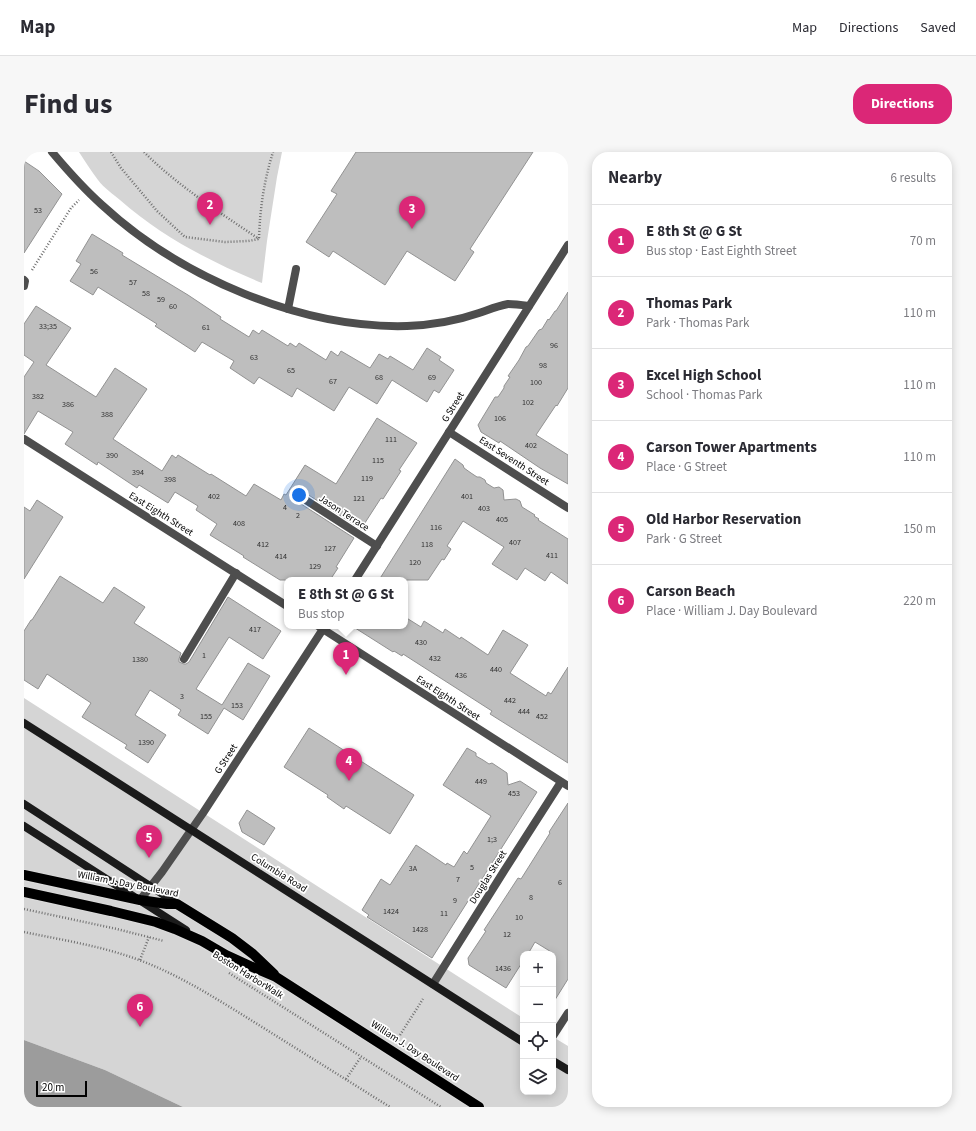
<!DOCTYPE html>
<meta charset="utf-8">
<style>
:root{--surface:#fff;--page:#f7f7f7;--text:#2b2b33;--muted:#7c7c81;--line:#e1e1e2;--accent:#db2777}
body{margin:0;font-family:"Source Sans 3",sans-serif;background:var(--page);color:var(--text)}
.controls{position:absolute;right:12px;bottom:12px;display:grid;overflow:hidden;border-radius:8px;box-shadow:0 2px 10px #0003}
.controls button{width:36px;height:36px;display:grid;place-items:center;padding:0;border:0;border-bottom:1px solid var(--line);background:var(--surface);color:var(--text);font:20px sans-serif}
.scale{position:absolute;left:12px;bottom:10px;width:51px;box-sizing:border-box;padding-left:4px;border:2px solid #000;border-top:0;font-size:11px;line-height:14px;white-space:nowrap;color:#000;-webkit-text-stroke:3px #fff;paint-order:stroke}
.you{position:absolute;left:275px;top:343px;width:14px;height:14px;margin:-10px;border:3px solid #fff;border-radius:50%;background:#1a73e8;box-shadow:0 0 0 6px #1a73e833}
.badge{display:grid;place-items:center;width:26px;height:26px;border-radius:50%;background:var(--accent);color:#fff;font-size:13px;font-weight:700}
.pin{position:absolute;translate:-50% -33px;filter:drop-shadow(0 1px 2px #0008)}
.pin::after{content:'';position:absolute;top:21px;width:14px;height:12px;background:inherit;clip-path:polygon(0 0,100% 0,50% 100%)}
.popup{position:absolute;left:260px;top:425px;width:124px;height:52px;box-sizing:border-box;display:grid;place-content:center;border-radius:8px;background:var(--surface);filter:drop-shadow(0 1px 3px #0005);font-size:13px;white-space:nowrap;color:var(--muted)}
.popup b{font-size:15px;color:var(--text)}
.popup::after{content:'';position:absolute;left:50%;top:100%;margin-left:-8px;border:8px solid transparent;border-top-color:var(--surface)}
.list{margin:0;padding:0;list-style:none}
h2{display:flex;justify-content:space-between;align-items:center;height:52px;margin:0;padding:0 16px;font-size:17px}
h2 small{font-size:13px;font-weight:400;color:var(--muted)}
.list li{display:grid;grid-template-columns:26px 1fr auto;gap:12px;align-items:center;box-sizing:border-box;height:72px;padding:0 16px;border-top:1px solid var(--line)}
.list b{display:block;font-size:15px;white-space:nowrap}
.list p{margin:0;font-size:13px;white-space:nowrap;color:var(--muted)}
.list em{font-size:13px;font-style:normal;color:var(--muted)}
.icon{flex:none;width:22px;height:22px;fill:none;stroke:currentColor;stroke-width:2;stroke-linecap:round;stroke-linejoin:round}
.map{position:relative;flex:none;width:544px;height:955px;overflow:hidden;border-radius:16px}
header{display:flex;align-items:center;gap:24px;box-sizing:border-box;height:56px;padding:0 20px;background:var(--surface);border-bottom:1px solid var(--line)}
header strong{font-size:19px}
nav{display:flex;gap:22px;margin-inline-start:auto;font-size:14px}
.intro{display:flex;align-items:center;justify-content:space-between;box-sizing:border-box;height:96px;padding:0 24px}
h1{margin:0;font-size:28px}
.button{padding:10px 18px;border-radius:16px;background:var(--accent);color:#fff;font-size:14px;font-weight:700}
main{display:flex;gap:24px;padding:0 24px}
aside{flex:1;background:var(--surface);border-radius:16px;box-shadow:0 2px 10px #0003}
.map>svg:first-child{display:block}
</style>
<header>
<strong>Map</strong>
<nav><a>Map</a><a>Directions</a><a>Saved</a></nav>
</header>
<div class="intro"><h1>Find us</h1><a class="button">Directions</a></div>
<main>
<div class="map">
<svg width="544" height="955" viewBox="0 0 544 955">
<rect width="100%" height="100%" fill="#fff"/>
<g fill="#d5d5d5">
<path d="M55,0H258L253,25L243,89L238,131C187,110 138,85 96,48C89,42 80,36 74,28C67,19 61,9 55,0Z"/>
<polygon points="0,546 499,866 499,940 529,940 529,885 544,894 544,955 159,955 81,918 0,888"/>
</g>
<polygon fill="#9c9c9c" points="0,888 81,918 159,955 0,955"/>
<g fill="#bebebe" stroke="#929292">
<polygon points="332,0 509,0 446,97 450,100 431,129 383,99 361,133 309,99 305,105 282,90 313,42 307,39"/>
<polygon points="0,9 15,19 38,42 0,101"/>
<polygon points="68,82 99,101 98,103 164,143 197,165 196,167 225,185 229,178 235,182 238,178 264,194 266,191 272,195 275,191 302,208 307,199 314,204 317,199 346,216 355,202 364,207 366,204 389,218 403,196 417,205 415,208 430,218 415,241 410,238 403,250 368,228 353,252 325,235 310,259 273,236 268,245 235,225 230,232 206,216 210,209 178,190 171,200 131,174 133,172 74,135 69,143 46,129 57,112 52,109"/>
<polygon points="544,140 544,236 533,254 532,253 512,283 544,303 544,332 516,316 476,289 475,291 457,280 454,273 471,245 474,245 480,236 480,234 486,225 484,224 495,208 502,195 504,194 515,178 518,177 524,167 525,168 531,159 532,159"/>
<polygon points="12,154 47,176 22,213 72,245 91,216 123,237 89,287 138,319 148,303 152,306 154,303 186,323 187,322 222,344 230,332 257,348 260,342 262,343 281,313 312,332 353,266 393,291 375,318 377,319 359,347 357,346 337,377 280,340 277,340 273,342 272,345 274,350 330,386 312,415 314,416 306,428 256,428 219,405 220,404 186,383 193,372 172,358 174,354 151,340 144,351 115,333 113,336 74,310 73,313 41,292 49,280 14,259 0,282 0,225 10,210 0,203 0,172"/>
<polygon points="431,307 439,313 440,316 447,321 453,325 456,325 461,328 462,331 470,336 475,335 479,338 480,348 492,347 496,349 498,355 511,363 510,364 515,367 514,368 544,387 544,432 527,420 521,429 501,416 493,428 468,412 480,395 439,369 423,394 427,397 420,408 418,407 404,428 355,428"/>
<polygon points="13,348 39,365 0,427 0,355 6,359"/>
<polygon points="36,424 79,451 90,435 121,455 110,471 157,501 155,507 155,510 160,512 162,512 165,510 204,445 257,479 239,507 205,485 172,537 198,553 224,511 246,524 219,568 200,556 184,582 154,563 157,558 126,538 111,563 142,583 124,611 101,596 103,593 58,565 67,551 23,522 14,537 0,528 0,479 7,468 8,468"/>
<polygon points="381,465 397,475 400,469 419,481 421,477 436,487 437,485 464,503 479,478 504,493 486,521 522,544 524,540 527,542 544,515 544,611 466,562 468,559 379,502 378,504 370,499 369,500 328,474 381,474"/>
<polygon points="285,576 390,643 366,682 322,654 320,657 303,645 304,643 260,615"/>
<polygon points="443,596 452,601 452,604 459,608 465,612 468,611 483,621 484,633 496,629 513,640 408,806 343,765 345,763 338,758 357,727 366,733 392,693 422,713 423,711 430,715 440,699 443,702 467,664 419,633"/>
<polygon points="544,651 544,827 529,851 529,801 511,790 504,802 499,802 499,809 482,836 445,813 444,806 462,779 460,778 494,726 497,727 526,681 525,680"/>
<polygon points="223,658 251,676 240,693 218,680 215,671"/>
</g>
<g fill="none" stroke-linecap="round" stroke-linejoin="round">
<g stroke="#dbdbdb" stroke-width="12">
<g id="primary">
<polyline points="0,723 116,748 143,752 153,752 208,786 229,802 250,822"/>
<polyline points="0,740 87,759 132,770 151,777 178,789 202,803 226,814 252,825 455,955"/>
</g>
</g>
<g stroke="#707070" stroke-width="2.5" stroke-dasharray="1 2" stroke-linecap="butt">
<polyline points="87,0 97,16 133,59 161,85 201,90 224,89 235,87"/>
<path d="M120,0C154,34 195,60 235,87"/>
<path d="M235,86C236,56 240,29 249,0"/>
<polyline points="8,118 47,56 55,48"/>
<polyline points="0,757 93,777 140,789"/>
<path d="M0,780C38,788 78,794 115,808C153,822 188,844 222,865C270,895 318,925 366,955"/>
<polyline points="116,808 125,785"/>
<polyline points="205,821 417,955"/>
<polyline points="376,883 399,847"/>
<polyline points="322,927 337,905"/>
</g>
<g stroke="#4e4e4e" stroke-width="8">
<polyline points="264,157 272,117"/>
<polyline points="160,507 212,421"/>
</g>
<g stroke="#4e4e4e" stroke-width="8">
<path d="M28,0C44,19 60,37 78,53C156,125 277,177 383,174C407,173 432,169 455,161C464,158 473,154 484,152C490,152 498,153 505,154"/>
<polyline points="0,128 1,129 0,134"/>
<polyline points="425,280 544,356"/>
<polyline points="0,287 263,454"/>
<polyline points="277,345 353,394"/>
<polyline points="294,474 544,634"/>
<polyline points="409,832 480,719 537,630"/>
<polyline points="529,884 544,861"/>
</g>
<g stroke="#4e4e4e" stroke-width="8">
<polyline points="331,428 544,93"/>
<polyline points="116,748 138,720 179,661 301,474"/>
</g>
<g stroke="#1b1b1b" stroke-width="8">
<polyline points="0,571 499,890"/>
<polyline points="0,652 146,747 153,752"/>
<polyline points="0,674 162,778"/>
<polyline points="529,909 544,918"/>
</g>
<use href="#primary" stroke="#000" stroke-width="10"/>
</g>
<g text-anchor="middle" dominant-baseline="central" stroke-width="3.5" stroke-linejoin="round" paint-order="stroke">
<g font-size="8" fill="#303030">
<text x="14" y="58">53</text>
<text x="70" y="119">56</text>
<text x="109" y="130">57</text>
<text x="122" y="141">58</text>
<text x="137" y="147">59</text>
<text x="149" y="154">60</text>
<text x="24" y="174">33;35</text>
<text x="182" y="175">61</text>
<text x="530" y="193">96</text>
<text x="230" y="205">63</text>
<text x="519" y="213">98</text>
<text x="267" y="218">65</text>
<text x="355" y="225">68</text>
<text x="408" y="225">69</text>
<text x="309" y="229">67</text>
<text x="512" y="230">100</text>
<text x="14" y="244">382</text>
<text x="504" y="250">102</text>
<text x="44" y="252">386</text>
<text x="83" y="262">388</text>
<text x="476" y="266">106</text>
<text x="367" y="287">111</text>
<text x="507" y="293">402</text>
<text x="88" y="303">390</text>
<text x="354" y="308">115</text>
<text x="114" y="320">394</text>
<text x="343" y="326">119</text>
<text x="146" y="327">398</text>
<text x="190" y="344">402</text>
<text x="443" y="344">401</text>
<text x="335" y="346">121</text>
<text x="261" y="355">4</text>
<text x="460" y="356">403</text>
<text x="274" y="363">2</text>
<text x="478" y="367">405</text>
<text x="215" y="371">408</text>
<text x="412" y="375">116</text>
<text x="491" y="390">407</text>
<text x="239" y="392">412</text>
<text x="403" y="392">118</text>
<text x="306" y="396">127</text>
<text x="528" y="403">411</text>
<text x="257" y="404">414</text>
<text x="391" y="410">120</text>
<text x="291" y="414">129</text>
<text x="231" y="477">417</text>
<text x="397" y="490">430</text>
<text x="180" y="503">1</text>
<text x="411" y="506">432</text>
<text x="116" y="507">1380</text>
<text x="472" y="517">440</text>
<text x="437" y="523">436</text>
<text x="158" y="544">3</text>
<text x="486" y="548">442</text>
<text x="213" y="553">153</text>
<text x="500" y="559">444</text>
<text x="182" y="564">155</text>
<text x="518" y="564">452</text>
<text x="122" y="590">1390</text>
<text x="457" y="629">449</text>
<text x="490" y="641">453</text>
<text x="468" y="687">1;3</text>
<text x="448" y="715">5</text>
<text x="389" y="716">3A</text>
<text x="434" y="727">7</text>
<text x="536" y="730">6</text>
<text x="507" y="745">8</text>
<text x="431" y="748">9</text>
<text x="367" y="759">1424</text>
<text x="420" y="761">11</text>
<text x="495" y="765">10</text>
<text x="396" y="777">1428</text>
<text x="483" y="782">12</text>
<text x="479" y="816">1436</text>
</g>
<g font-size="10" fill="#000" stroke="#fff">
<text transform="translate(429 255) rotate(-58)">G Street</text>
<text transform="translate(490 309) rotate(33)">East Seventh Street</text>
<text transform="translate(320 361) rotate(33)">Jason Terrace</text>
<text transform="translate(137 362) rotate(32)">East Eighth Street</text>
<text transform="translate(424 546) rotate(33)">East Eighth Street</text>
<text transform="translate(202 607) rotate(-57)">G Street</text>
<text transform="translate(255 721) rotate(32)">Columbia Road</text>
<text transform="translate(464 725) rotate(-58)">Douglas Street</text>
<text transform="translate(104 732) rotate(11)">William J. Day Boulevard</text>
<text transform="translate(224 823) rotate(32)">Boston HarborWalk</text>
<text transform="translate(391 899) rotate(33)">William J. Day Boulevard</text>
</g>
</g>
</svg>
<div class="controls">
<button>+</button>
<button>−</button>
<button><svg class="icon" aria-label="locate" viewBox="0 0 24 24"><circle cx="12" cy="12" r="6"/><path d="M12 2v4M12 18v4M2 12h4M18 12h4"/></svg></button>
<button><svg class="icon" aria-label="layers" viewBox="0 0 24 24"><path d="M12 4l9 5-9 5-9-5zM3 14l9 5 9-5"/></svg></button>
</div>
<div class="scale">20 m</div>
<div class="you"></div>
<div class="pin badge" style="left:322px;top:523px">1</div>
<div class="popup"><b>E 8th St @ G St</b>Bus stop</div>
<div class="pin badge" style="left:186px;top:73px">2</div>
<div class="pin badge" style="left:388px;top:77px">3</div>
<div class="pin badge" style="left:325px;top:629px">4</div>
<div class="pin badge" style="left:125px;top:706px">5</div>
<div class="pin badge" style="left:116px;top:875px">6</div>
</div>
<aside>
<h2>Nearby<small>6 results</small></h2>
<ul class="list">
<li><span class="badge">1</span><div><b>E 8th St @ G St</b><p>Bus stop · East Eighth Street</p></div><em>70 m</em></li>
<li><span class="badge">2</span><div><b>Thomas Park</b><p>Park · Thomas Park</p></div><em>110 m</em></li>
<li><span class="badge">3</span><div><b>Excel High School</b><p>School · Thomas Park</p></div><em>110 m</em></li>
<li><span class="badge">4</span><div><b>Carson Tower Apartments</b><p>Place · G Street</p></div><em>110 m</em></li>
<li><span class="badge">5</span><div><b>Old Harbor Reservation</b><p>Park · G Street</p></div><em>150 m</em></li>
<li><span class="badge">6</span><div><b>Carson Beach</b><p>Place · William J. Day Boulevard</p></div><em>220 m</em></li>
</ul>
</aside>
</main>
